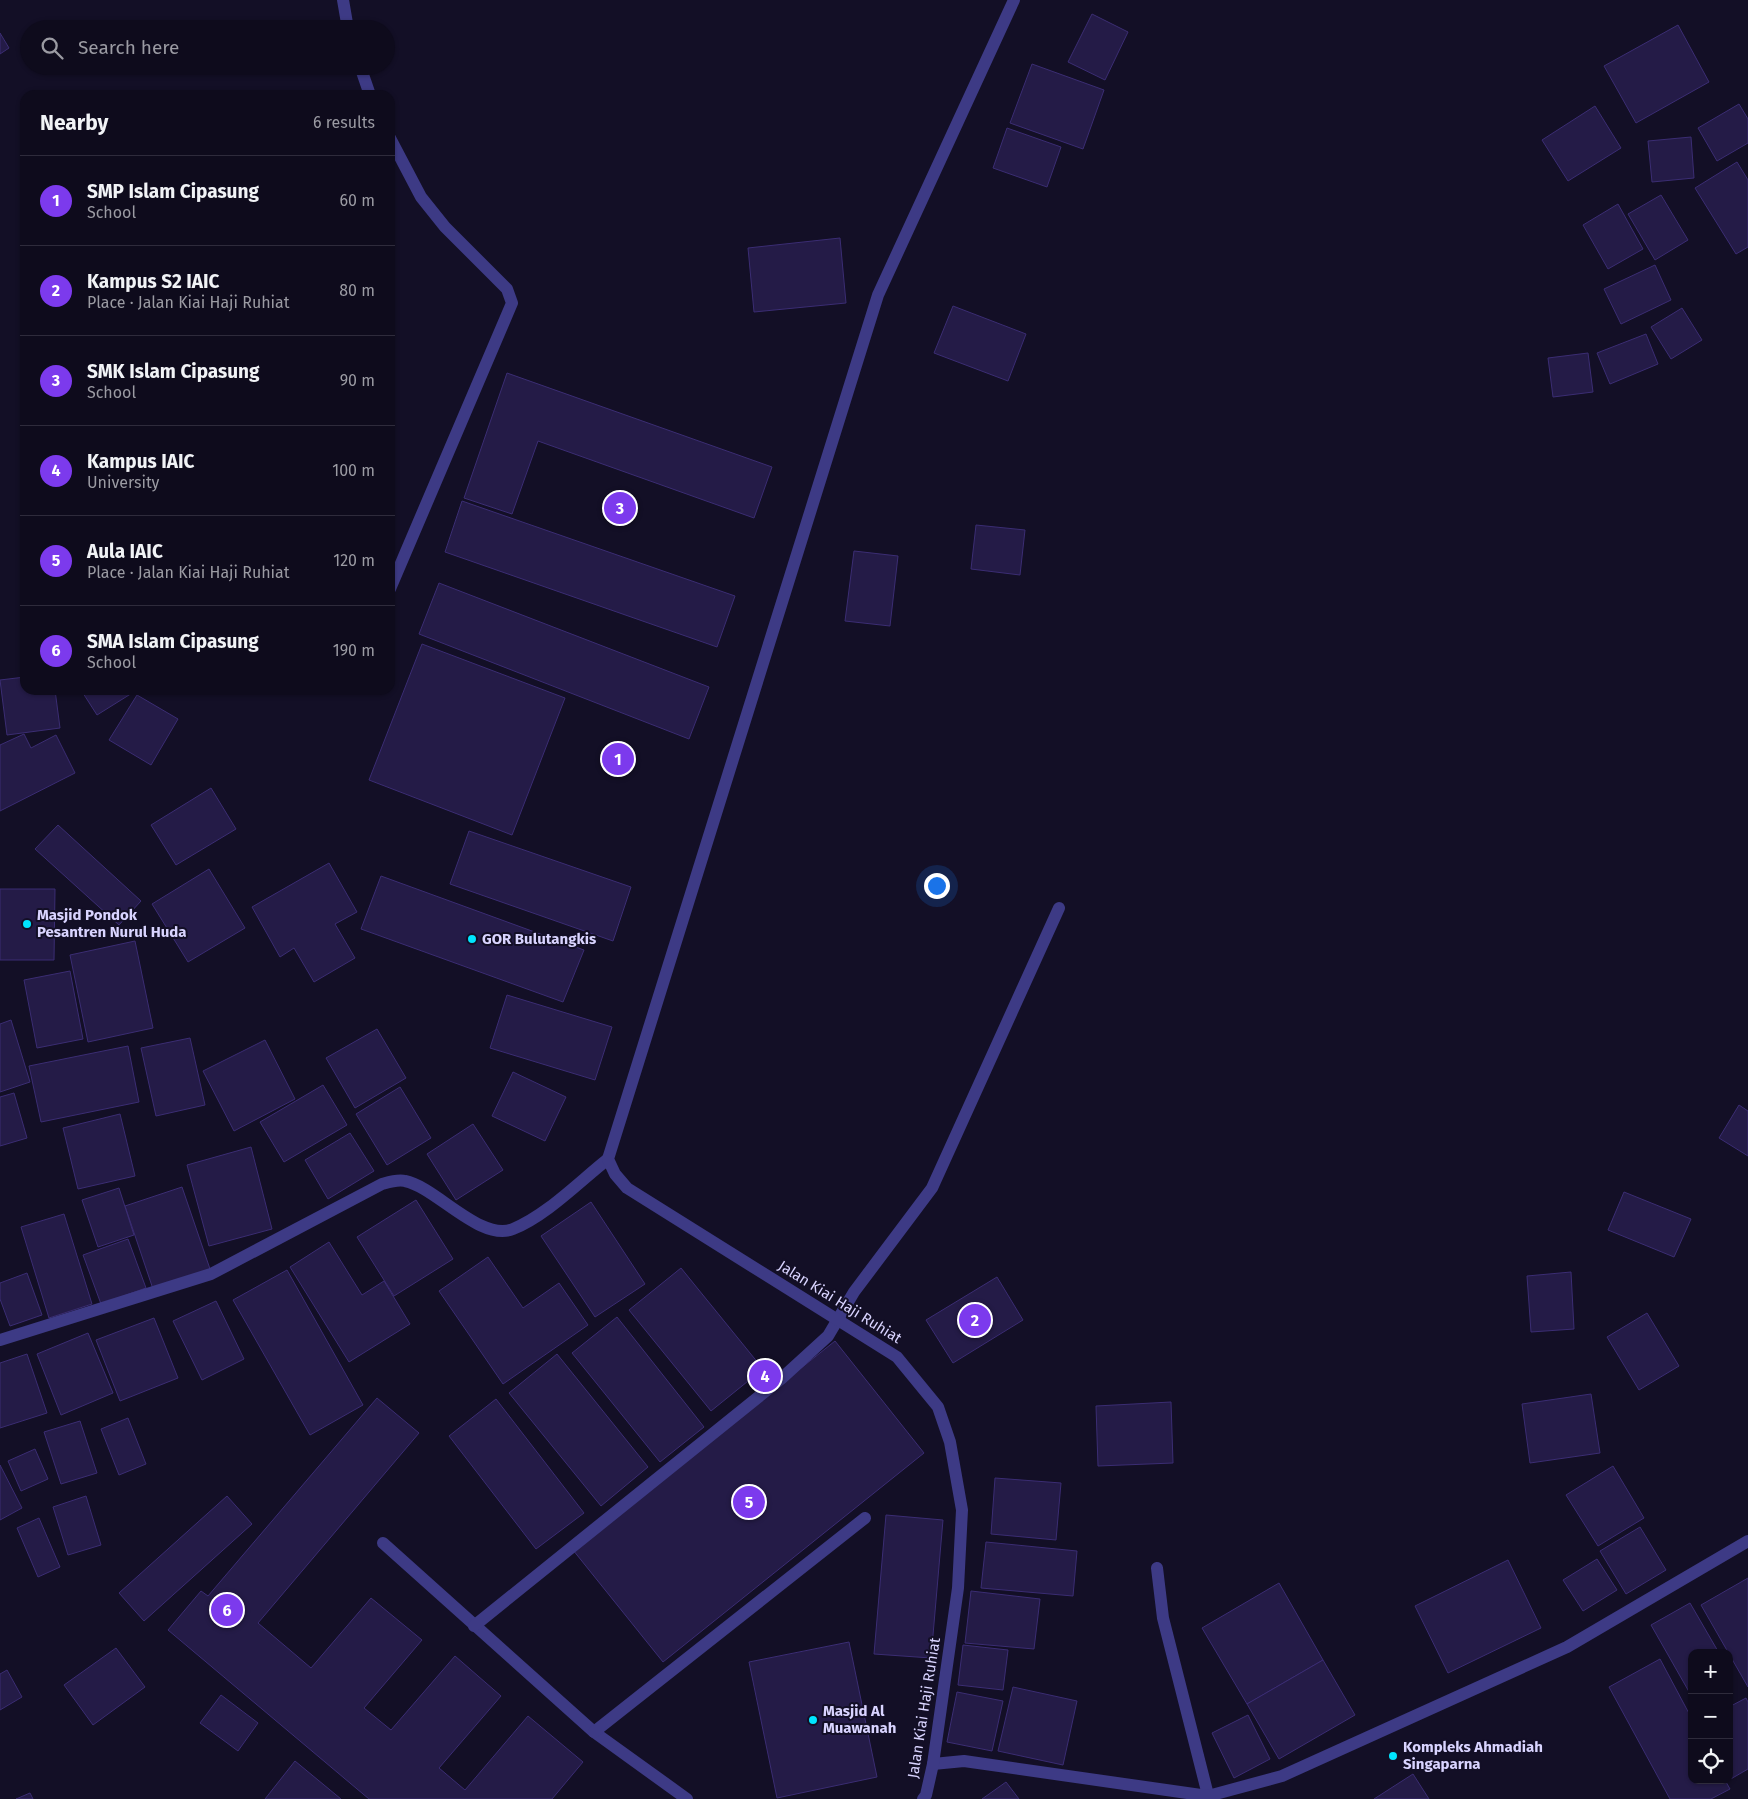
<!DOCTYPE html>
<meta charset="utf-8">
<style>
:root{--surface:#0e0b1c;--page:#1c1929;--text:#f1f3f6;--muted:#9b9ba3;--line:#2e2b3b;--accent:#7c3aed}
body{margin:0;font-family:"Fira Sans",sans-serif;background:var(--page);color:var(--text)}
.controls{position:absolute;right:15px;bottom:15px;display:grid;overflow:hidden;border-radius:10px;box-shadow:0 1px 4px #0004}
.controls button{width:45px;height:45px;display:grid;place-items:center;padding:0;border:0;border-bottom:1px solid var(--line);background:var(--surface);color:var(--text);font:25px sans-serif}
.you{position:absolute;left:936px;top:885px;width:18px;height:18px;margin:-12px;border:4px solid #fff;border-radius:50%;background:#1a73e8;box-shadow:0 0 0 8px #1a73e833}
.badge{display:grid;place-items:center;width:32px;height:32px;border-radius:50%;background:var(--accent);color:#fff;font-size:16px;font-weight:700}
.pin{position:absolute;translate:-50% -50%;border:2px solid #fff;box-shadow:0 1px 5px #0006}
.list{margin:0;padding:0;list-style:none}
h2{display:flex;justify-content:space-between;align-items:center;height:65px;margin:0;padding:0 20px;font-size:21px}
h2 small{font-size:16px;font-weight:400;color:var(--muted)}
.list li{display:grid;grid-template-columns:32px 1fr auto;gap:15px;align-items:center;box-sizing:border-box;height:90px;padding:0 20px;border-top:1px solid var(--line)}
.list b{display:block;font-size:19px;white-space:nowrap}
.list p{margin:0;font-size:16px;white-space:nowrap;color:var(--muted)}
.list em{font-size:16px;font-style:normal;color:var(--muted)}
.icon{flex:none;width:28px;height:28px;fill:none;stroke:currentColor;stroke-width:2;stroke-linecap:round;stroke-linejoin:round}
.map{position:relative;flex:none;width:1748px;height:1799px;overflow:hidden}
.search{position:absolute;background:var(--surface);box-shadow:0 1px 4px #0004;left:20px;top:20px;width:375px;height:55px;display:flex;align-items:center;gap:12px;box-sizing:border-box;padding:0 18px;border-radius:28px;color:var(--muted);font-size:19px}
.panel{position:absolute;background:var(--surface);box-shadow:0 1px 4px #0004;left:20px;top:90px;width:375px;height:605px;border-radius:15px}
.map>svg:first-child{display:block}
</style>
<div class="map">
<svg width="1748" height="1799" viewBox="0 0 1748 1799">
<rect width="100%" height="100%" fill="#130f26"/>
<g fill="#241b47" stroke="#3b2d73">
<polygon points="1092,14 1128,32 1105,80 1068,62"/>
<polygon points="1678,25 1709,82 1636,123 1604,66"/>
<polygon points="0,33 9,48 0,54"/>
<polygon points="1032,64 1104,90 1083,149 1010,123"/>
<polygon points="1739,104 1748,119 1748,143 1717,161 1698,128"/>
<polygon points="1595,106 1621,148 1568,181 1542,140"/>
<polygon points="1007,128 1061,147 1047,187 993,168"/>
<polygon points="1691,137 1694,178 1652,182 1648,141"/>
<polygon points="1737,162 1748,180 1748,247 1736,254 1695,188"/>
<polygon points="1661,195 1688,240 1655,260 1628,214"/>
<polygon points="1618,204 1643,249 1608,269 1583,225"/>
<polygon points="840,238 846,303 754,312 748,248"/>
<polygon points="1655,265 1671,300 1621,324 1604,289"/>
<polygon points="953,306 1026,334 1008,381 934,353"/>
<polygon points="1682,308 1702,340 1671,359 1651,327"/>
<polygon points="1646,334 1658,364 1610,384 1597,353"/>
<polygon points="1588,353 1593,392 1553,397 1548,358"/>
<polygon points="507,373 772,467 754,518 538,441 512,514 464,498"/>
<polygon points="462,501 735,596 717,647 445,552"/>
<polygon points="976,525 1025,530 1020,575 971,569"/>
<polygon points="854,551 898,556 890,626 845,621"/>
<polygon points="439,583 709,687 689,739 419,634"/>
<polygon points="422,644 565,698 512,835 369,780"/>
<polygon points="25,677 25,690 55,690 60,728 7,735 0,680"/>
<polygon points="81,690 137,690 97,715"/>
<polygon points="137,695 178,719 151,765 109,740"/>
<polygon points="24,734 31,748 56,735 75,773 0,811 0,745"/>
<polygon points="211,788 236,829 176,865 151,825"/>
<polygon points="58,825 141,901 119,925 35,849"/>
<polygon points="469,831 631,887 613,941 450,884"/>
<polygon points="329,863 357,912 335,924 355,958 314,982 294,948 280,957 252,907"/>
<polygon points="209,869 245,928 188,962 152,904"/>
<polygon points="381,876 584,950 563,1002 361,929"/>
<polygon points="0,889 55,889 54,960 0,960"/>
<polygon points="135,941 153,1028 88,1042 70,955"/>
<polygon points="70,971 83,1039 37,1048 24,980"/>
<polygon points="507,995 612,1027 595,1080 490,1048"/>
<polygon points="11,1020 30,1082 0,1092 0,1024"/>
<polygon points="377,1029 406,1078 355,1108 326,1058"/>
<polygon points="190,1038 205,1105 156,1116 141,1048"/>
<polygon points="265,1040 295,1099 234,1131 203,1071"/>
<polygon points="128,1046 139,1102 41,1122 29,1066"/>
<polygon points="513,1072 566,1097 545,1141 492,1116"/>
<polygon points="323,1085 347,1125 284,1162 260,1122"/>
<polygon points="400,1087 431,1138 387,1165 356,1114"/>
<polygon points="14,1093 27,1138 0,1146 0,1097"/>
<polygon points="1739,1105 1748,1111 1748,1156 1719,1138"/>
<polygon points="120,1114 135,1176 78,1189 63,1128"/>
<polygon points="473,1124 503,1170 456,1200 427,1154"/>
<polygon points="350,1133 374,1171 328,1199 305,1160"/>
<polygon points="251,1147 272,1229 209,1246 187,1165"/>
<polygon points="182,1187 210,1269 153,1289 125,1206"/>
<polygon points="119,1188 134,1235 98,1247 82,1200"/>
<polygon points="1624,1192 1691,1219 1674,1257 1608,1230"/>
<polygon points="416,1200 453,1259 394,1296 357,1237"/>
<polygon points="591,1202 645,1284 595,1317 541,1236"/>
<polygon points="64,1214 92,1304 49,1318 21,1227"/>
<polygon points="128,1239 146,1288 101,1304 83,1255"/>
<polygon points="329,1242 362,1295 384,1281 410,1324 349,1362 290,1267"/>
<polygon points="488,1257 523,1308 559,1283 588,1325 503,1384 439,1291"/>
<polygon points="681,1268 763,1369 711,1411 629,1310"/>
<polygon points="287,1270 363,1405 310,1435 233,1300"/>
<polygon points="1571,1272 1574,1329 1531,1332 1527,1276"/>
<polygon points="27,1273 42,1315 10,1326 0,1299 0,1283"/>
<polygon points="997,1277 1023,1320 953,1363 926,1320"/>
<polygon points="216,1301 244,1359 202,1380 173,1321"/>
<polygon points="1647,1313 1679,1366 1639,1390 1607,1337"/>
<polygon points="617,1317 704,1427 660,1462 572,1353"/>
<polygon points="154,1318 178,1378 120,1401 96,1340"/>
<polygon points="88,1333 113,1393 61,1415 37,1354"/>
<polygon points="835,1341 924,1453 663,1662 573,1550"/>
<polygon points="27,1354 47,1413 0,1428 0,1363"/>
<polygon points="557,1354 648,1467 601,1506 509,1393"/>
<polygon points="1591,1394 1600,1453 1530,1463 1522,1404"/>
<polygon points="377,1398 419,1433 258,1623 311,1668 371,1598 422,1640 364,1708 391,1730 455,1656 501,1696 439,1768 465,1790 528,1716 583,1762 552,1799 369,1799 168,1630 201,1591 208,1596"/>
<polygon points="496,1399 584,1513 536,1549 449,1436"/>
<polygon points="1171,1402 1173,1463 1098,1466 1096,1406"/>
<polygon points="128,1418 146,1464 119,1475 101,1429"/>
<polygon points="80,1421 97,1473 61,1484 44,1432"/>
<polygon points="35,1449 48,1479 21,1491 8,1461"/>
<polygon points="0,1465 22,1508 0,1520"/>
<polygon points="1613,1466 1644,1518 1598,1546 1566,1495"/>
<polygon points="995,1478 1061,1483 1056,1540 991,1534"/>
<polygon points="86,1496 101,1545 68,1555 53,1507"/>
<polygon points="227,1496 252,1524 144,1621 119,1593"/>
<polygon points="886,1515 943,1520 931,1658 874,1654"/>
<polygon points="39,1518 60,1567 38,1577 17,1528"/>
<polygon points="1640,1527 1666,1570 1626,1594 1600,1551"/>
<polygon points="986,1542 1077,1551 1073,1596 981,1588"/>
<polygon points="1597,1559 1617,1590 1583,1611 1563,1580"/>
<polygon points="1508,1560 1541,1628 1448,1673 1415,1606"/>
<polygon points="1748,1578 1748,1687 1701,1605"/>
<polygon points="1279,1583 1323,1660 1247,1704 1202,1628"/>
<polygon points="971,1591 1040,1599 1034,1649 965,1643"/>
<polygon points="1690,1603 1719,1653 1692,1653 1692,1697 1651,1625"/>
<polygon points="849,1642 877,1777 777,1798 749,1662"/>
<polygon points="963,1645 1008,1650 1003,1690 958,1685"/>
<polygon points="116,1648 145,1687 93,1725 64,1685"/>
<polygon points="1660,1659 1692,1719 1692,1780 1728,1780 1726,1782 1730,1789 1711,1799 1670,1799 1609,1687"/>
<polygon points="1323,1660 1355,1715 1279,1759 1247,1704"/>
<polygon points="7,1670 22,1697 0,1710 0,1674"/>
<polygon points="1013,1687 1077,1701 1063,1765 998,1751"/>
<polygon points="957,1692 1003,1701 992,1751 947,1742"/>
<polygon points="221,1695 258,1723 238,1751 200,1723"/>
<polygon points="1746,1698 1748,1702 1748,1769 1729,1780 1729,1707"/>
<polygon points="1248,1715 1270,1759 1234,1778 1212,1733"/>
<polygon points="295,1761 341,1799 265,1799"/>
<polygon points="1413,1774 1429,1799 1374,1799"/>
<polygon points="1006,1782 1019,1799 982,1799"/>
<polygon points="30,1793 33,1799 16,1799"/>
</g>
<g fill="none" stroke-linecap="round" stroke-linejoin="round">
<g stroke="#3d3a85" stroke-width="12">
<polyline points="383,1543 594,1732 687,1799"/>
<polyline points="474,1626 782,1378 828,1336 854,1292 932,1188 1059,908"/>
<polyline points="594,1732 865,1518"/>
</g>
<g stroke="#3d3a85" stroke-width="12">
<polyline points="343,0 348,29"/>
<polyline points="360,66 370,95"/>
<polyline points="390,138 421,197 445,227 507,289 512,303 390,589"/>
<path d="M0,1340L211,1274L382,1184C389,1182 398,1179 405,1181C436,1187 480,1242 513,1229C546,1216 580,1181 608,1159"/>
<polyline points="1157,1568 1163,1618 1209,1799"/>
<polyline points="933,1764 964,1761 1208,1796 1282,1776 1567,1647 1748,1541"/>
<polyline points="923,1799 926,1795 933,1764 958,1588 962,1510 950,1442 938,1407 897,1357 627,1188 615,1174 608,1159 878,295 1014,0"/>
</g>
</g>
<g fill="#00e5ff" stroke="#130f26" stroke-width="2">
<circle cx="27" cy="924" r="5"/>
<circle cx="472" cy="939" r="5"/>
<circle cx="813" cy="1720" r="5"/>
<circle cx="1393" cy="1756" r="5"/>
</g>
<g text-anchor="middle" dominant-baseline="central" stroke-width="4" stroke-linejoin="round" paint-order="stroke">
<g font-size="15" font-weight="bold" fill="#d9d4ff" stroke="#130f26" text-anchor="start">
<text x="37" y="915">Masjid Pondok<tspan x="37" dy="17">Pesantren Nurul Huda</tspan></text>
<text x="482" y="939">GOR Bulutangkis</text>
<text x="823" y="1711">Masjid Al<tspan x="823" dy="17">Muawanah</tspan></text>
<text x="1403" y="1747">Kompleks Ahmadiah<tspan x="1403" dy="17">Singaparna</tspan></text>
</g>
<g font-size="15" fill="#d9d4ff" stroke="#130f26">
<text transform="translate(840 1302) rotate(32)">Jalan Kiai Haji Ruhiat</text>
<text transform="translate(924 1708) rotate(-81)">Jalan Kiai Haji Ruhiat</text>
</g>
</g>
</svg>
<div class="controls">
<button>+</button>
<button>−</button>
<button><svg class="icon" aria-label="locate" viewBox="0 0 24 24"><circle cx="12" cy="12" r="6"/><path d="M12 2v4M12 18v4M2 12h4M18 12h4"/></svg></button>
</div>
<div class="you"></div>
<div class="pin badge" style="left:618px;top:759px">1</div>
<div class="pin badge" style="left:975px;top:1320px">2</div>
<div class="pin badge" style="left:620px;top:508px">3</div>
<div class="pin badge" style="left:765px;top:1376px">4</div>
<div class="pin badge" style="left:749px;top:1502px">5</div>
<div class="pin badge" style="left:227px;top:1610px">6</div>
<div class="search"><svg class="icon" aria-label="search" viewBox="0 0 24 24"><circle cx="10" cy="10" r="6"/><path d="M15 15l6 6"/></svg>Search here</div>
<section class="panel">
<h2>Nearby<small>6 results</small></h2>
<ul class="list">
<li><span class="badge">1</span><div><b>SMP Islam Cipasung</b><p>School</p></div><em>60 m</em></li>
<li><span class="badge">2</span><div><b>Kampus S2 IAIC</b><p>Place · Jalan Kiai Haji Ruhiat</p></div><em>80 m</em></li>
<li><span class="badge">3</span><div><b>SMK Islam Cipasung</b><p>School</p></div><em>90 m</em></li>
<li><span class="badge">4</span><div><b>Kampus IAIC</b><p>University</p></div><em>100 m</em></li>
<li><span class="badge">5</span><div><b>Aula IAIC</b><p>Place · Jalan Kiai Haji Ruhiat</p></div><em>120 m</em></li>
<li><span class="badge">6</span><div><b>SMA Islam Cipasung</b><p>School</p></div><em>190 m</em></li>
</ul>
</section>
</div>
